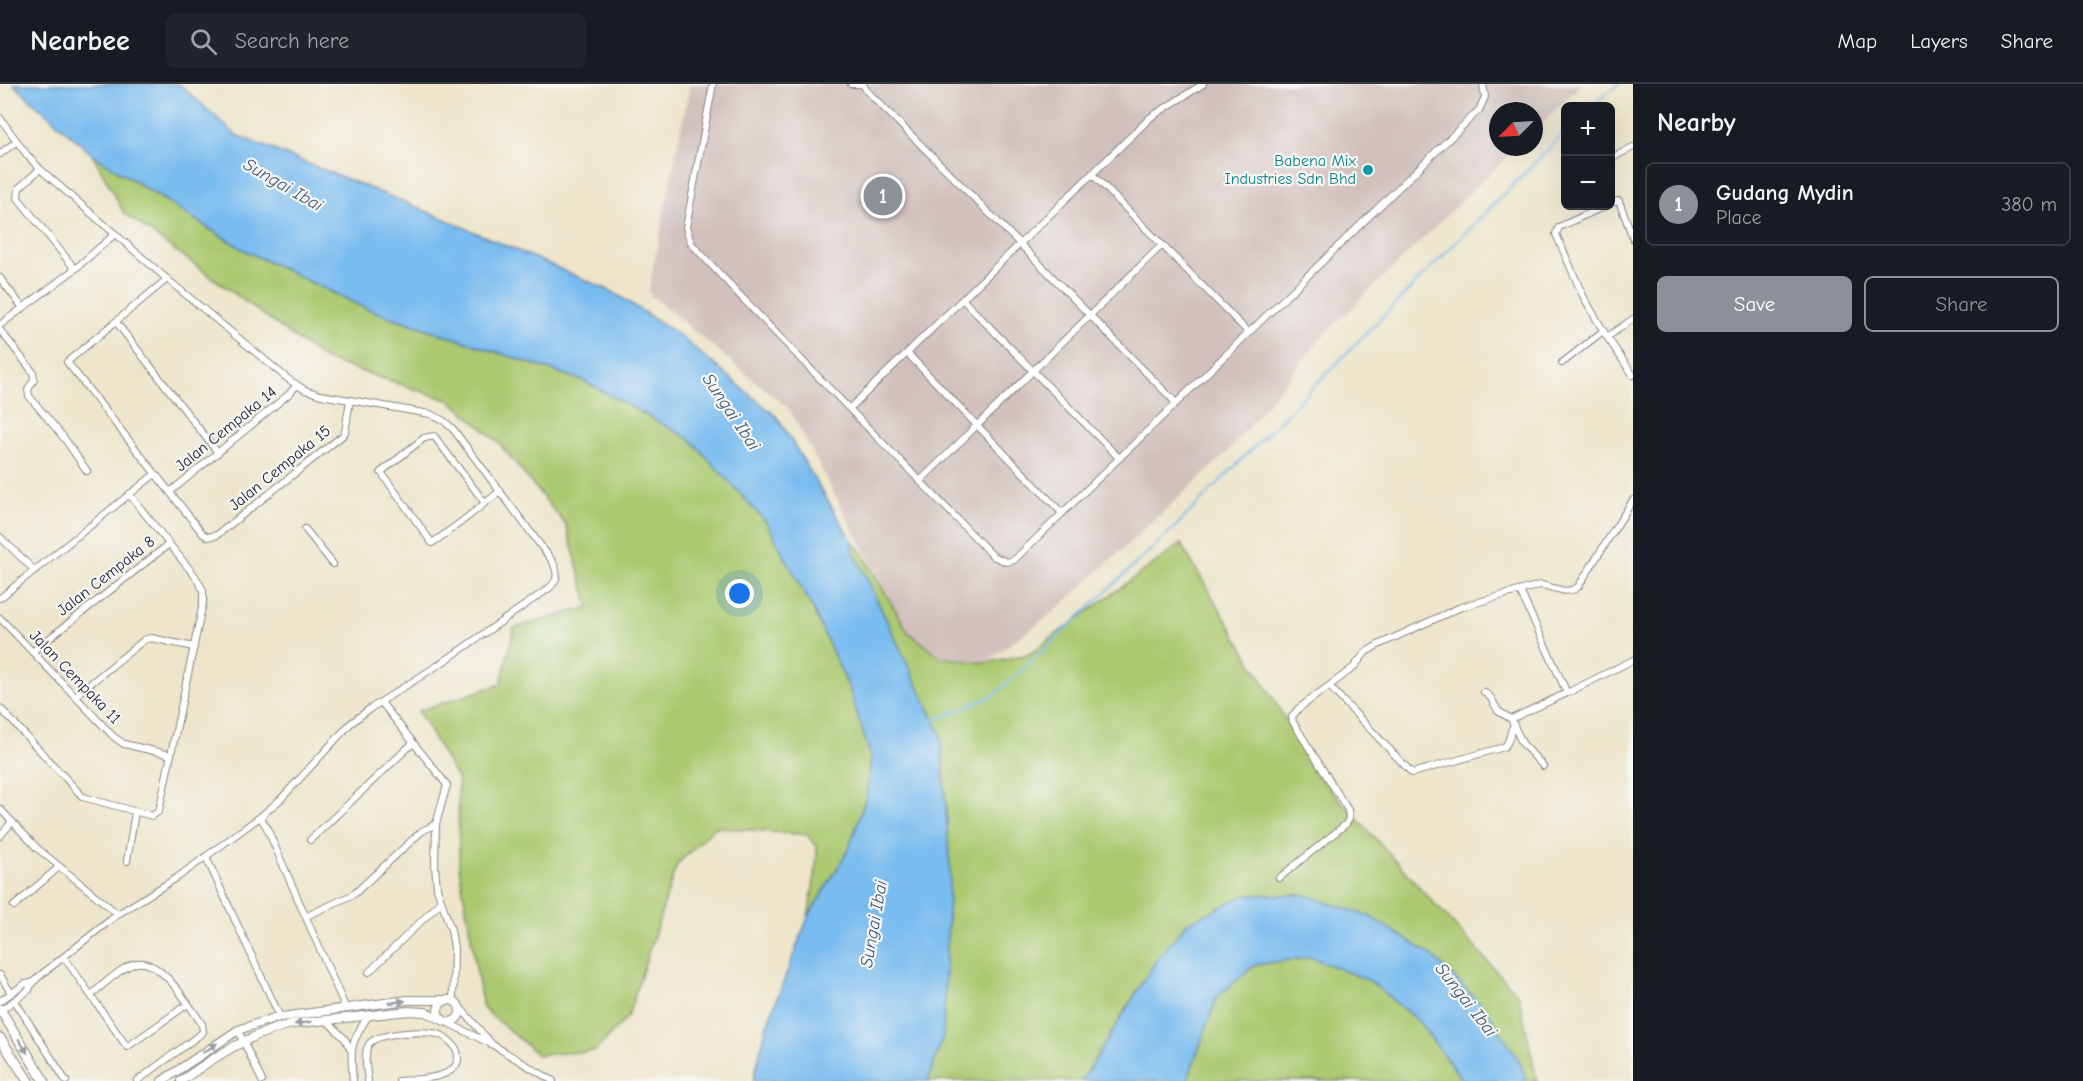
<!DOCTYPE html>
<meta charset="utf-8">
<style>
:root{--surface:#171b24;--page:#20242c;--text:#f1f3f6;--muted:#9ea1a6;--line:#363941;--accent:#8c9099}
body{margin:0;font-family:"Comic Neue",sans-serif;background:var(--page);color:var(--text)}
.controls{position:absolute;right:18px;top:18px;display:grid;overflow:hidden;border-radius:9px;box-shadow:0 6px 24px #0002}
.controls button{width:54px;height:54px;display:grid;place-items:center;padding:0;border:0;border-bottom:2px solid var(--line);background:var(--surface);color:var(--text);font:30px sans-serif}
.compass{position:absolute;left:1489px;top:18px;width:54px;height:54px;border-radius:50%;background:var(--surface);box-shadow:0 6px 24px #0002;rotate:246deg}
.you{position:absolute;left:740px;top:510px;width:21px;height:21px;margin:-15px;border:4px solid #fff;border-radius:50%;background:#1a73e8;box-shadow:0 0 0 9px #1a73e833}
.badge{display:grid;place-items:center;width:39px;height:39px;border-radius:50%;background:var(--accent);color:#fff;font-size:20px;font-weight:700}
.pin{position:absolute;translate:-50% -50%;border:3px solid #fff;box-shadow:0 2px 6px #0006}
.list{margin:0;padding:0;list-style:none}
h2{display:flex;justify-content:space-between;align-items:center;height:78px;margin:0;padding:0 24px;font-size:26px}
h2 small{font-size:20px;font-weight:400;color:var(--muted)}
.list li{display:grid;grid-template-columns:39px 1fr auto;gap:18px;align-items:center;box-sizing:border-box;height:84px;margin:0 12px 12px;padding:0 12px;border:2px solid var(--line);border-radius:9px}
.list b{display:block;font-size:22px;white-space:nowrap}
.list p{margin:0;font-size:20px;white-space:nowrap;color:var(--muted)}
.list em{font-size:20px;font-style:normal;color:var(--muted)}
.actions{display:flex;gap:12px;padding:18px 24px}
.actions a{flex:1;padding:14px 0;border:2px solid var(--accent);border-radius:9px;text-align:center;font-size:21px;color:var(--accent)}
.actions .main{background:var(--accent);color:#fff}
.icon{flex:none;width:33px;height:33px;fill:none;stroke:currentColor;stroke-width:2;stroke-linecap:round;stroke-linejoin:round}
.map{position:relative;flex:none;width:1633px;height:997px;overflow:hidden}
header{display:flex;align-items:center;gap:36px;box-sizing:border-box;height:84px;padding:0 30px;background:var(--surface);border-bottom:2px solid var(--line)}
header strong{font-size:28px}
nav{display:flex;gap:33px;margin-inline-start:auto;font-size:21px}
.search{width:420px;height:54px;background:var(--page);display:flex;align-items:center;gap:15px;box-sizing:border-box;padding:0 21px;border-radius:9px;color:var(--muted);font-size:22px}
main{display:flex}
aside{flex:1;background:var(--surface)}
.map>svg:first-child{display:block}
</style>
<header>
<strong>Nearbee</strong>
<div class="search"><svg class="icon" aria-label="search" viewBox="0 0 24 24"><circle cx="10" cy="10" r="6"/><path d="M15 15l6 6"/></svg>Search here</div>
<nav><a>Map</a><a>Layers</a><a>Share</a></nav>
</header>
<main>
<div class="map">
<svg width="1633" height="997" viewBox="0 0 1633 997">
<rect width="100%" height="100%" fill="#f6f6f2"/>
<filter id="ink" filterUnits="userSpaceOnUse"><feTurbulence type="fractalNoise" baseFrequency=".0167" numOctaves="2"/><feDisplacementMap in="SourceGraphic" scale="12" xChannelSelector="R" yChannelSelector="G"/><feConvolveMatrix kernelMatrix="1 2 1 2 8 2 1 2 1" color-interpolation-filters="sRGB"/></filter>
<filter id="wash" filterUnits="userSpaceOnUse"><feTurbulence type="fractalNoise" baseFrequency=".008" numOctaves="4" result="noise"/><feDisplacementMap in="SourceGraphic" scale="24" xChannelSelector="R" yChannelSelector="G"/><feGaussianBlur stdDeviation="1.35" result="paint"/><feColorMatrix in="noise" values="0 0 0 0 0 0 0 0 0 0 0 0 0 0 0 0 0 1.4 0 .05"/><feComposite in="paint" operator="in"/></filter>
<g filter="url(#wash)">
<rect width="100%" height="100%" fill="#eee5ca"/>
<polygon fill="#d1c0bc" points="690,0 1582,0 1534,47 1534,27 1498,27 1498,63 1517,63 1324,251 1225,371 1054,528 984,579 941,573 908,548 789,325 648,209"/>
<g fill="#abc970" stroke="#667656" stroke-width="1.5">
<polygon points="93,71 242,165 367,225 584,297 690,355 767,439 812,523 849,604 871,673 867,710 849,765 808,833 816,786 817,762 807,751 716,743 677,780 628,932 595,967 538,971 483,924 459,783 458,696 418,627 501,600 514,544 589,523 566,441 499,359 451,317 324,275 124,129"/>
<polygon points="854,460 860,465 908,548 941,573 984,579 1029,570 1181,460 1321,695 1519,912 1537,997 1527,997 1518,975 1369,832 1306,811 1245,811 1157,875 1082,997 928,997 943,952 950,785 941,651 853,466"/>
<polygon points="1310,873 1370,897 1419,938 1463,997 1187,997 1217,913 1255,881"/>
</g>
<g fill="#79bcef" stroke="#4e6f95" stroke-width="1.5">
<polygon points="13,0 179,0 236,51 417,123 613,208 676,249 777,333 854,460 853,466 941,651 950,785 943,952 928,997 753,997 767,941 808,833 849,765 867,710 871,673 849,604 812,523 767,439 690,355 584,297 367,225 242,165 93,71"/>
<polygon points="1245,811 1306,811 1369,832 1430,870 1487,926 1518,975 1527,997 1463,997 1419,938 1370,897 1310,873 1255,881 1217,913 1187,997 1082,997 1157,875 1187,839"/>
</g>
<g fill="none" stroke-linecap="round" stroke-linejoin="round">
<g stroke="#79bcef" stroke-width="2">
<polyline points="1591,22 1619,0"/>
<polyline points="932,637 995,611 1174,444 1566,47"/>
</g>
</g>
</g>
<g filter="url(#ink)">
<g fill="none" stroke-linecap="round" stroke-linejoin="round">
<g stroke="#888482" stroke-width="8">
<g id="minor">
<path d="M713,0L686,143L691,159C789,266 892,367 993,472L1007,478L1014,476L1479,26L1485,13L1483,0"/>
<polyline points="851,0 863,0"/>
<polyline points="863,0 866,6 1020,160 1176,319"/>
<path d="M0,34L27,71L40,85L167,195L288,295L305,306L321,311L430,330L444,337L453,345L553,478C558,490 559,496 548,505L446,576L368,626L350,640L281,715L260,733L178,793L118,830L42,890L32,899L29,906L0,927"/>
<polyline points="0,70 17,57"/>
<polyline points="1610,75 1633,63"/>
<polyline points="40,85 19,104 18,114 75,185"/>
<polyline points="1092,90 1248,248"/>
<polyline points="1610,119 1619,117 1633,154"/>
<polyline points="1605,122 1559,143 1556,150 1583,212 1607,253 1633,235"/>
<polyline points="0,194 23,224"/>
<polyline points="167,195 67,278 203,450 208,453 217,451 342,352 345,348 350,316"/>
<polyline points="963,216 1119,374"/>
<polyline points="116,238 218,369"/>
<polyline points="0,241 75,185 115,150"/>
<polyline points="0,246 33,288 34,296 28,305 29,312 64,354 87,387"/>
<polyline points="1607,253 1633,291"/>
<polyline points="908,270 1062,429"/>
<polyline points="1562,279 1603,247"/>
<polyline points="850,324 1151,33 1203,0"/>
<polyline points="921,396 1162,161"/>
<polyline points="170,408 289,310 297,301"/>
<path d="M485,419L434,352L424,354L381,388L432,459C456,443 478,425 500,407"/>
<polyline points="305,445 333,480"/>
<polyline points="0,453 34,486"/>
<polyline points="1520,507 1567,609 1633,576"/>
<polyline points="0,514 155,390"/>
<polyline points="0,534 114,653 124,660 171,671"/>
<polyline points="32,568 169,460"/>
<path d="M1329,602L1412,689L1504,663C1511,657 1509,648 1514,641"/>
<polyline points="1484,608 1491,614 1498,627 1511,635 1522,659 1543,682"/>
<polyline points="75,612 144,556 151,554 194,563"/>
<polyline points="381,618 447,701 436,740 435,782 437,804 451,846 454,864 453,917"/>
<polyline points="0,624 83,713 152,732 159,727 203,519 203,506 195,492 129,410"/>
<polyline points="1511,635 1567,609"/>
<polyline points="0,725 37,764 118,830"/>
<polyline points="260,733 266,742 346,925"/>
<polyline points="0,752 12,738"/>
<polyline points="310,756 413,659"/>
<polyline points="206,773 280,933"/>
<polyline points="127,777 135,728"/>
<path d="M1279,794L1346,740L1349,735L1348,726L1293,638L1292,633L1298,625L1353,584L1366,568L1378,561L1461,523L1540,501C1554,502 1565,512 1578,503L1633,416"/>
<polyline points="14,822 59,783"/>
<polyline points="307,832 354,810 422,747 436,740"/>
<polyline points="64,873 127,963 188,920"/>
<polyline points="369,888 441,818"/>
<polyline points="0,891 11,909"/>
<path d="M91,911C102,902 122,882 137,879C161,874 190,923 202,940L203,948L198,952L137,997"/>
<polyline points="0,917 25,900 32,899"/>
<polyline points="15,917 66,997"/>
<polyline points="458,921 491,959"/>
<polyline points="326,936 345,955 350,965"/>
<polyline points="446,938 493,961 553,997"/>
<polyline points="238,946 262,997"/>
<path d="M353,997C350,964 350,959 369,931"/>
<path d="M368,997C367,986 363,970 369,960C378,948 428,946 441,951C447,954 455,961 457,967C466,996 416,995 399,997"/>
</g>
</g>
<g stroke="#888482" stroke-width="10">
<g id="tertiary">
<circle cx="449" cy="927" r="11"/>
<polyline points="162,997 238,946 274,934 407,916 449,916"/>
<path d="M181,997C216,972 249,950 292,940L408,927L425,928L443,936"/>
</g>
</g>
<g stroke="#888482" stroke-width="11">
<g id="primary">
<polyline points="0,925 44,997"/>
<polyline points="0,954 28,997"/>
</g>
</g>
<use href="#minor" stroke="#fff" stroke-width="6"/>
<use href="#tertiary" stroke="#fff" stroke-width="8"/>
<use href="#primary" stroke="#fff" stroke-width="9"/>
</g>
<defs><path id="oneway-solid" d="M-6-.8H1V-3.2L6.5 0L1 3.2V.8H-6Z" transform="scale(1.5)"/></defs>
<g fill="#9c9ca7">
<use href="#oneway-solid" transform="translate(397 918) rotate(-8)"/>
<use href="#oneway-solid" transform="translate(303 939) rotate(173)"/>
<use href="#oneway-solid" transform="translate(23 962) rotate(58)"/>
<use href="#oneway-solid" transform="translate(210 964) rotate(-34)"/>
</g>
</g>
<circle fill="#0f9aa8" stroke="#f6f6f2" stroke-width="2" cx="1368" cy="86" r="6"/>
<g text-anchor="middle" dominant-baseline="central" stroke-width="4.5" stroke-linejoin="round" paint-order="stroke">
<g font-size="16" fill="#0d838f" stroke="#f6f6f2" text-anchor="end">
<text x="1356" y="77">Babena Mix<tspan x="1356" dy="18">Industries Sdn Bhd</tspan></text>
</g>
<g font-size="16" fill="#22223b" stroke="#f6f6f2">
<text transform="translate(226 345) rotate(-39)">Jalan Cempaka 14</text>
<text transform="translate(280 384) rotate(-39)">Jalan Cempaka 15</text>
<text transform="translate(106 492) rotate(-38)">Jalan Cempaka 8</text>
<text transform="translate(75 593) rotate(46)">Jalan Cempaka 11</text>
</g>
<g font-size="18" font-style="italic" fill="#40587a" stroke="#f6f6f2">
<text transform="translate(283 101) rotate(30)">Sungai Ibai</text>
<text transform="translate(731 328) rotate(56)">Sungai Ibai</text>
<text transform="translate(874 840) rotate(-80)">Sungai Ibai</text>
<text transform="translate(1466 916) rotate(52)">Sungai Ibai</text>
</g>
</g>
</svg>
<div class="controls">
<button>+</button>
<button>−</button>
</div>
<svg class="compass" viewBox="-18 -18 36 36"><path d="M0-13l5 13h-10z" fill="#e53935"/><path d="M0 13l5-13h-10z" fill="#9ea1a6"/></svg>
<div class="you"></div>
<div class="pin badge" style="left:883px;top:112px">1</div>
</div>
<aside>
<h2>Nearby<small></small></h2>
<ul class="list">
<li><span class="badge">1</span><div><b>Gudang Mydin</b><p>Place</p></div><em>380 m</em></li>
</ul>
<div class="actions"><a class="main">Save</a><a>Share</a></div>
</aside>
</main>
